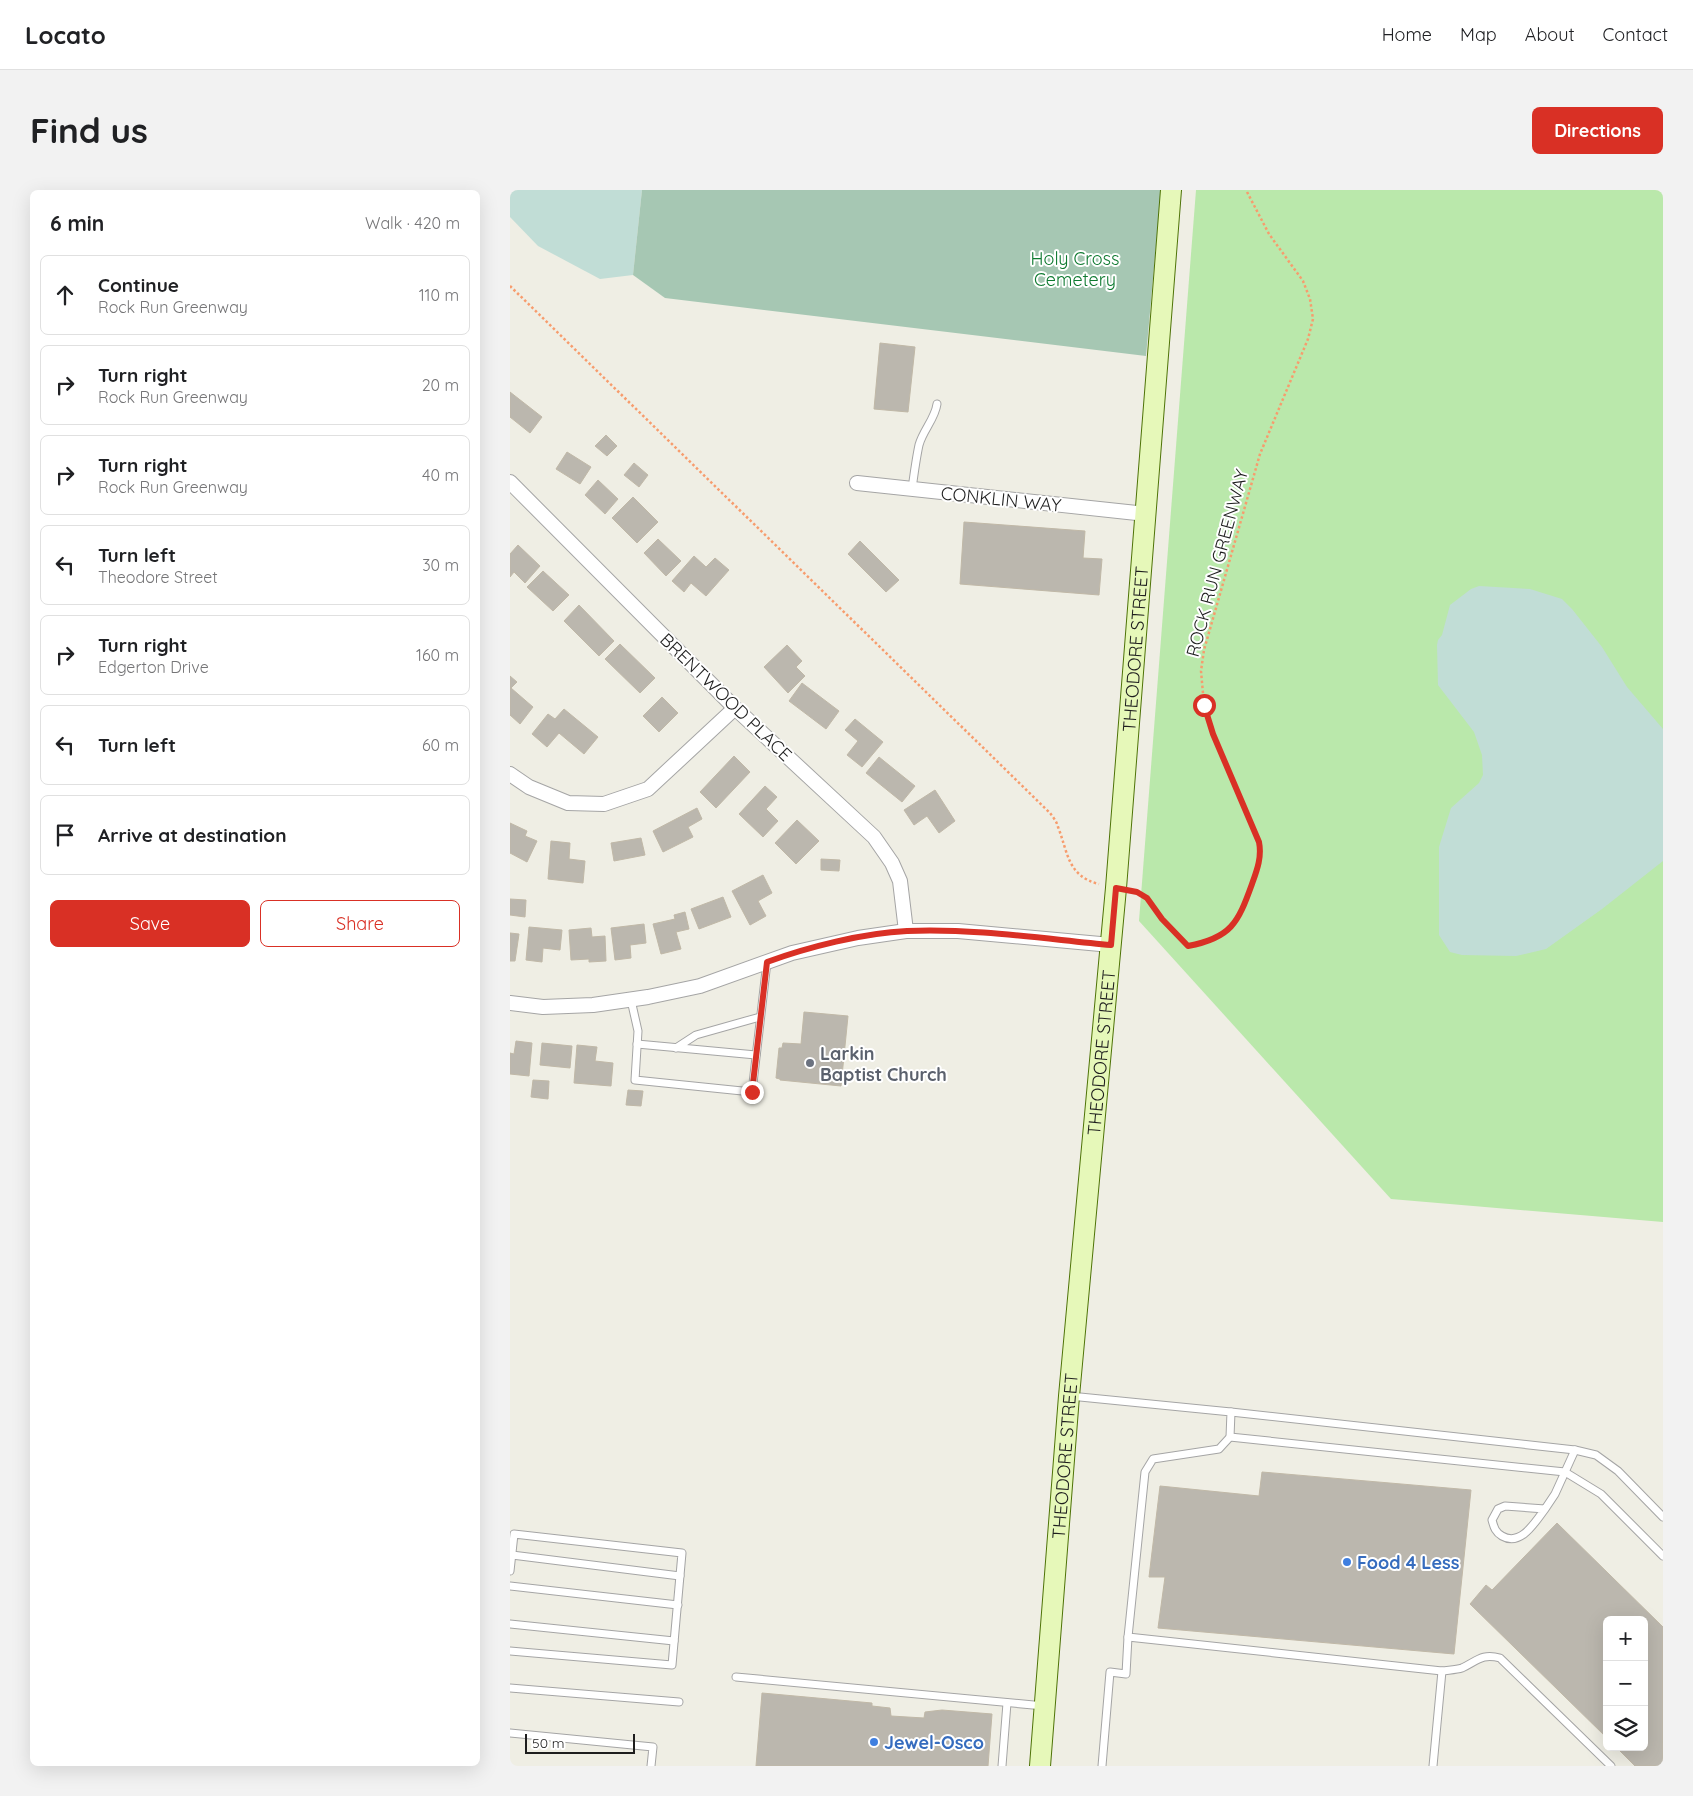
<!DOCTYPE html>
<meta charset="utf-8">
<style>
:root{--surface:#fff;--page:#f2f2f2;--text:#202124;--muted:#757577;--line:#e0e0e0;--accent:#d93025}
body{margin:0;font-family:Quicksand,sans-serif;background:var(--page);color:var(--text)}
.controls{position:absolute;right:15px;bottom:15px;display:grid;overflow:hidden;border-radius:8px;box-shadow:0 5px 20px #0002}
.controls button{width:45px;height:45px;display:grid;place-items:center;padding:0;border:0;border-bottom:1px solid var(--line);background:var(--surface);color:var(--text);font:25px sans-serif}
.scale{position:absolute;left:15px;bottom:12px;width:110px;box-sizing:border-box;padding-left:5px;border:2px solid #1e1e1e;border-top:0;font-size:14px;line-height:18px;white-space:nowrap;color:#1e1e1e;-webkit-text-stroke:4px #fff;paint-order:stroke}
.stop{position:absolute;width:15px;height:15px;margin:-11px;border:4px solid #d93025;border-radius:50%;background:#fff}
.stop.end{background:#d93025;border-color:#fff;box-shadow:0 1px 5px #0008}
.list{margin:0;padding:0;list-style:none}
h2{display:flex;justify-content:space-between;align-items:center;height:65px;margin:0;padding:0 20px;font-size:21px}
h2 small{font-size:16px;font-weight:400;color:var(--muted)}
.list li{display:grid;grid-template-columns:32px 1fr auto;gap:15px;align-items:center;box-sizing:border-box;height:80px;margin:0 10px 10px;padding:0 10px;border:1px solid var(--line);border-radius:8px}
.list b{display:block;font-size:19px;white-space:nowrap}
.list p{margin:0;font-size:16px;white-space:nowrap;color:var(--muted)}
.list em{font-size:16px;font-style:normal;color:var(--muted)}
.actions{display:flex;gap:10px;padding:15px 20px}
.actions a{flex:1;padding:11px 0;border:1px solid var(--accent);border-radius:8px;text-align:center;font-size:18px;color:var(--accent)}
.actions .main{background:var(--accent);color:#fff}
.icon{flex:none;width:28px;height:28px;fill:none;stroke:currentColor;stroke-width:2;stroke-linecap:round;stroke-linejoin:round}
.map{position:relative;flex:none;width:1153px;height:1576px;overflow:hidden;border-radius:8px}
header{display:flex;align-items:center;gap:30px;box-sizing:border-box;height:70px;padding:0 25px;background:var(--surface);border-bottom:1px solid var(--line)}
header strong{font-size:24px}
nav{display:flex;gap:28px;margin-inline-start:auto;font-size:18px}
.intro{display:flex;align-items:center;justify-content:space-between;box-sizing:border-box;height:120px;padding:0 30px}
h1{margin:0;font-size:35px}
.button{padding:12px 22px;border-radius:8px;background:var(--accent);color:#fff;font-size:18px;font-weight:700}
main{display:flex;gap:30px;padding:0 30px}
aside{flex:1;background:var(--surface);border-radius:8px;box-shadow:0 5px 20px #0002}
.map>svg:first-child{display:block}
</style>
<header>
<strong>Locato</strong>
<nav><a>Home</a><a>Map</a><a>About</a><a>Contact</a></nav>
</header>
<div class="intro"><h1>Find us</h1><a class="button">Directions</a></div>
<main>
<aside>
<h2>6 min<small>Walk · 420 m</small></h2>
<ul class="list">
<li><svg class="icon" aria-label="ahead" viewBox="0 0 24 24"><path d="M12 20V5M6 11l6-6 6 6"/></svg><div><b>Continue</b><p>Rock Run Greenway</p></div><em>110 m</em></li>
<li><svg class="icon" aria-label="right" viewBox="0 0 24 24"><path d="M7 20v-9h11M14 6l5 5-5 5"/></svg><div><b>Turn right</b><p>Rock Run Greenway</p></div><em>20 m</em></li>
<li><svg class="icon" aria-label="right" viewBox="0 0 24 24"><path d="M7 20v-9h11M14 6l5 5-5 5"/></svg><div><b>Turn right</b><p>Rock Run Greenway</p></div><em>40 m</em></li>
<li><svg class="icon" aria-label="left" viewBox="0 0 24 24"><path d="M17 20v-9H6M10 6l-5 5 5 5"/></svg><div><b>Turn left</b><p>Theodore Street</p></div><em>30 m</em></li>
<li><svg class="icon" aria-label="right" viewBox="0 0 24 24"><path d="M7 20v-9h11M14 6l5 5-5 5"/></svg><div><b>Turn right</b><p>Edgerton Drive</p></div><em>160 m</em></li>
<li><svg class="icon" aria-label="left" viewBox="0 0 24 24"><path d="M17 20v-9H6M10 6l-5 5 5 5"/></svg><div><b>Turn left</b></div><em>60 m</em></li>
<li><svg class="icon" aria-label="arrive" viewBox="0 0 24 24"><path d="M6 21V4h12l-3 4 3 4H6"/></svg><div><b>Arrive at destination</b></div></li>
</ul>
<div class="actions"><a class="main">Save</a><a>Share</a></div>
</aside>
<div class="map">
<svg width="1153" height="1576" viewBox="0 0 1153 1576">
<rect width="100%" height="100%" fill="#efeee4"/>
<polygon fill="#bae8ab" points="686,0 1153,0 1153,1032 881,1009 629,731"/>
<g fill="#c1ddd6">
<polygon points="0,0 132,0 123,85 90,89 28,56 0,27"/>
<polygon points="969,396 1020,399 1052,409 1062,419 1092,457 1117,497 1153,539 1153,671 1092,719 1036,759 1006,766 952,765 940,762 929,745 929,657 941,618 969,593 973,585 972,565 964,542 928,495 927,455 928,450 932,445 940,415 961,399"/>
</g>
<polygon fill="#a6c7b3" points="132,0 651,0 636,166 155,108 123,85"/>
<g fill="#bbb7ae" stroke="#c0b8a7">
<polygon points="370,153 405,157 398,222 364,219"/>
<polygon points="0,202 32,227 20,243 0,227"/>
<polygon points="96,245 107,256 97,266 85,256"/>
<polygon points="57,262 81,277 70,294 46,279"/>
<polygon points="124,273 138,285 129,297 114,285"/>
<polygon points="88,290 108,309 95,324 75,305"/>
<polygon points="123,307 148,332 127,353 102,328"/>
<polygon points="454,332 575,341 573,368 592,369 589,405 450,394"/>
<polygon points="148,349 171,371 156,386 134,363"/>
<polygon points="350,351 389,390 376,402 338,364"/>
<polygon points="8,355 30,376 15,393 4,382 0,387 0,364"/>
<polygon points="184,366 196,377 205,368 219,380 196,406 181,393 174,402 162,391"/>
<polygon points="33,381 59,405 43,421 17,397"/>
<polygon points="69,415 104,451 89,466 54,431"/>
<polygon points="110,454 145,488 130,503 95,469"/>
<polygon points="277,455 292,471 286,477 295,486 278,503 254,477"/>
<polygon points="0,486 7,492 1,498 23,517 10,534 0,525"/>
<polygon points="292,493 329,521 316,539 279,511"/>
<polygon points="152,507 168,523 149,542 133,526"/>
<polygon points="54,519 88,547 74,564 49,543 37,557 22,544 38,524 45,529"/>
<polygon points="345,529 373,552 352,577 337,565 348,551 335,540"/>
<polygon points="224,566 240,582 206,618 190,602"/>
<polygon points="369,567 405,596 392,612 356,583"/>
<polygon points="255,596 267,607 256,619 268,631 253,647 229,624"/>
<polygon points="425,600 445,631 429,643 417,626 404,635 394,620"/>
<polygon points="187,618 192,629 178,637 183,647 153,662 143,641"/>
<polygon points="287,630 309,651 286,674 265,653"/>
<polygon points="0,633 17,641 15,646 27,651 17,672 0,663"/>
<polygon points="131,648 135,665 104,671 101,653"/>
<polygon points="41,651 60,653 59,669 75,671 73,693 38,689"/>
<polygon points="311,669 330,670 329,681 311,680"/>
<polygon points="253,685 262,703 248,711 256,726 240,735 222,701"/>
<polygon points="213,707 221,727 189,739 181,719"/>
<polygon points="0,709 16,710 15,727 0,725"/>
<polygon points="175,722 179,739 166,742 171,759 151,764 143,734 165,729 164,725"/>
<polygon points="134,734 136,753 120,755 121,768 105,770 101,738"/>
<polygon points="19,737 52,740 50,760 33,758 32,772 16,770"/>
<polygon points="81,738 82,747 95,746 96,771 79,772 79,769 61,770 59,740"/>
<polygon points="0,743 9,744 5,771 0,771"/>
<polygon points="294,822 338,826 331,896 270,890 270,889 266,888 269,858 272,858 273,853 291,854"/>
<polygon points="6,851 22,853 19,886 0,884 0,863 4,864"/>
<polygon points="32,853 62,856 60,878 30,875"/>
<polygon points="67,855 87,857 85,871 103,873 101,896 64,893"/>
<polygon points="23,890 39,891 38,909 21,907"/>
<polygon points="118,900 133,901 131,916 116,915"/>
<polygon points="752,1282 961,1300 944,1464 648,1438 655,1387 639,1387 650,1296 749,1306"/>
<polygon points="1047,1333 1153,1437 1153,1576 1125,1576 1106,1557 1134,1557 1134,1430 1097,1430 1097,1548 960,1414 976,1395 982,1400"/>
<polygon points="252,1503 362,1513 362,1516 380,1518 381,1526 414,1528 415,1522 432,1520 482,1524 478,1576 246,1576"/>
</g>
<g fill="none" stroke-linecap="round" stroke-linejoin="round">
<g stroke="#a5a5a5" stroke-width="9">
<g id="lane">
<path d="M402,299C404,284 406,269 409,255C413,240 425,229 427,214"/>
<polyline points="121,810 128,841 125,890 242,902 257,772"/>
<polyline points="127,854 246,865"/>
<polyline points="166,858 186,845 250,827"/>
<path d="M560,1206L721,1222L720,1247L709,1259L643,1269L635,1282L618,1447L932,1481C938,1480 946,1480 952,1478C967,1471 972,1463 990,1468L1101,1576"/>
<polyline points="721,1222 1065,1260 1086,1265 1108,1281 1153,1327"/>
<polyline points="720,1247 1055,1282 1091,1304 1153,1366"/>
<path d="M1035,1319C1025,1332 1011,1357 992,1346C985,1342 984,1337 982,1330L988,1319L995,1316L1035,1319L1045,1304L1065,1260"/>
<polyline points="2,1365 170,1386"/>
<polyline points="0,1381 4,1344 172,1363 162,1475 0,1461"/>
<polyline points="0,1396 168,1415"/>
<polyline points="0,1434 164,1451"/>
<polyline points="226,1487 534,1516"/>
<polyline points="0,1498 169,1512"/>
<polyline points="0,1543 143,1557 141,1576"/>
<polyline points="492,1576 497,1513"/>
<polyline points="592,1576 600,1482 616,1484 618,1447"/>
<polyline points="923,1576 932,1481"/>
</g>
</g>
<g stroke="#a5a5a5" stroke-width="16">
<g id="street">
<polyline points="0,292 225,518 364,647 382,673 390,691 396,741"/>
<polyline points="347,293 636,324"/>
<polyline points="0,584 19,597 58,613 94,614 138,599 225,518"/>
<polyline points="0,813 33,817 83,815 138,807 190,796 282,763 348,748 396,741 448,741 601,755"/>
</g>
</g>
<g stroke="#4e7307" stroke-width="22">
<g id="secondary">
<path id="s1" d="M530,1576L559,1206L606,698L661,0"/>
</g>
</g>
<g stroke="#f79c6d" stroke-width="2.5" stroke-dasharray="2.5 2.5" stroke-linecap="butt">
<path d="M0,96L540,623C543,627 547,632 548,637C558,662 557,686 589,694"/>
<path d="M621,701L632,704L637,708L652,729L678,756C702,752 720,743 732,721L749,674L751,661L749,652L703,544L694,515L691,481L694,460L750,264L798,149L803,129L800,109L793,91L759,44L736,0"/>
</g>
<use href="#lane" stroke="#fff" stroke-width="7"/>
<use href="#street" stroke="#fff" stroke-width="14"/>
<use href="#secondary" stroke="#e6f8b9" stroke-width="20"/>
</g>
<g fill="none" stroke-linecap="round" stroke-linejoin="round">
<path stroke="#d93025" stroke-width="6" d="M242,902L257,772C298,757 353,743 397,741C463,738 535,749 601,755L606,698L627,702L637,708L652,729L678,756C721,748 728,733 742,694C747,680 752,667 749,652L703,544L694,515"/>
</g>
<circle fill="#6b7280" stroke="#fff" stroke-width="2" cx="300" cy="873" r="5"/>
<g fill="#3f7fe0" stroke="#fff" stroke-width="2">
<circle cx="837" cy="1372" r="5"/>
<circle cx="364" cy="1552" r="5"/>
</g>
<g text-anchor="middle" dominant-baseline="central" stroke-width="4" stroke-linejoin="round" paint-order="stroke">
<g font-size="18" fill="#0e7a30" stroke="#fff">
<text x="565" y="68">Holy Cross<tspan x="565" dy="21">Cemetery</tspan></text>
</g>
<g font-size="18" fill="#1e1e1e" stroke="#fff">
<text transform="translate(491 309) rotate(6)">CONKLIN WAY</text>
<text transform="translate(707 373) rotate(-75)">ROCK RUN GREENWAY</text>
<text stroke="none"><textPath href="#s1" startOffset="1121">THEODORE STREET</textPath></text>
<text transform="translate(216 507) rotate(44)">BRENTWOOD PLACE</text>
<text stroke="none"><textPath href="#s1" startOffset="716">THEODORE STREET</textPath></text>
<text stroke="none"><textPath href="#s1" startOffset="311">THEODORE STREET</textPath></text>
</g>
<g font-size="18" font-weight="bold" fill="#5b616d" stroke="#fff" text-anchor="start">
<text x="310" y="863">Larkin<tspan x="310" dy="21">Baptist Church</tspan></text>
</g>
<g font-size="18" font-weight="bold" fill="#366cbe" stroke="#fff" text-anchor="start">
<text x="847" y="1372">Food 4 Less</text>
<text x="374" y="1552">Jewel-Osco</text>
</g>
</g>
</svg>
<div class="controls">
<button>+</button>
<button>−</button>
<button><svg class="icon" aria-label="layers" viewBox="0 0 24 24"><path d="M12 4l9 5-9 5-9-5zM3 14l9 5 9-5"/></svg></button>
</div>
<div class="scale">50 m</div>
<div class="stop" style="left:694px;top:515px"></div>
<div class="stop end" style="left:242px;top:902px"></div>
</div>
</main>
